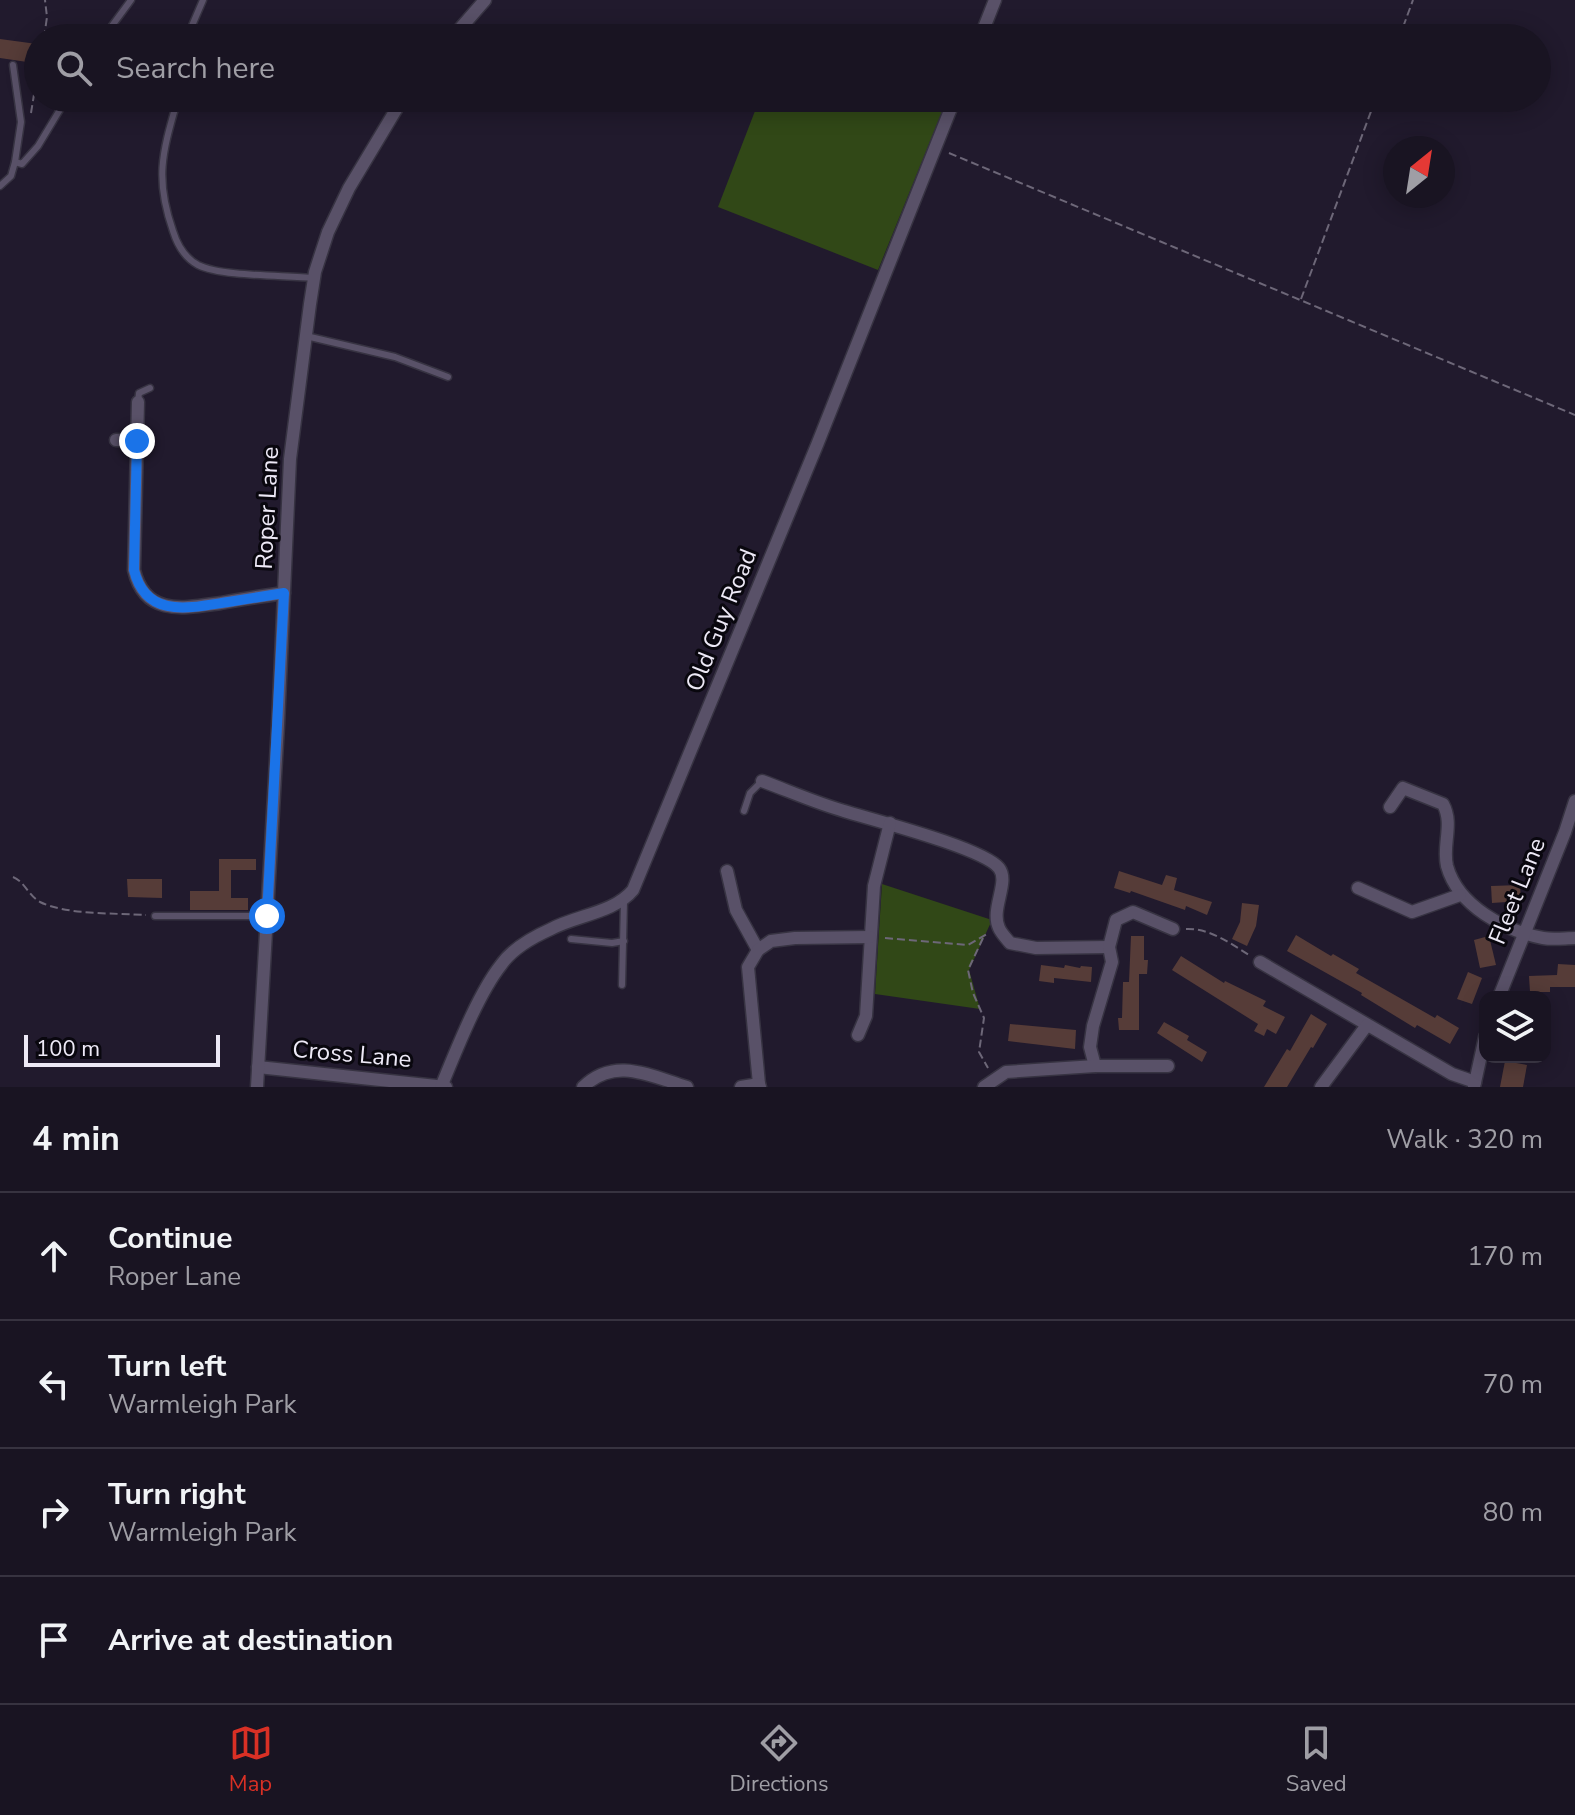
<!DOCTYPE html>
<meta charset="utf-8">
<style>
:root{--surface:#191422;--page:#221d2a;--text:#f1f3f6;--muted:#9f9ea5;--line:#373340;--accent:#d93025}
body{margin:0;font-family:"Nunito Sans",sans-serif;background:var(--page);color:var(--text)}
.controls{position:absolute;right:24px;bottom:24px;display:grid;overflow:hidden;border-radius:16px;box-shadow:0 4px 20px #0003}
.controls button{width:72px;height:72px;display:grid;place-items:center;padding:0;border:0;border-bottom:2px solid var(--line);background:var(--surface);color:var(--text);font:40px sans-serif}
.compass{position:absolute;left:1383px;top:136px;width:72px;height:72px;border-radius:50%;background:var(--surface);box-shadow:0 4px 20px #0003;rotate:30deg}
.scale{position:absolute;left:24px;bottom:20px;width:196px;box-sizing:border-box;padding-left:8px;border:4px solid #ede9f6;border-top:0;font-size:22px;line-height:28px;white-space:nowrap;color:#ede9f6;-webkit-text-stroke:6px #09070e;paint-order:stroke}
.stop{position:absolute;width:24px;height:24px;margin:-18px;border:6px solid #1a73e8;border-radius:50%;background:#fff}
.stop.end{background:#1a73e8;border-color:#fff;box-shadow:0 2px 8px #0008}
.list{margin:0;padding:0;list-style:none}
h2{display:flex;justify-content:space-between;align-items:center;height:104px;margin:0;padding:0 32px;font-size:34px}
h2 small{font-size:26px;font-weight:400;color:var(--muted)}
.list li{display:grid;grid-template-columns:52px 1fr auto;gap:24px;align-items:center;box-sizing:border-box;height:128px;padding:0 32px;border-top:2px solid var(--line)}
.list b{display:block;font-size:30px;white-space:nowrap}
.list p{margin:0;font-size:26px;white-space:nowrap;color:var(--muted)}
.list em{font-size:26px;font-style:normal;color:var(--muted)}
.icon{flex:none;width:44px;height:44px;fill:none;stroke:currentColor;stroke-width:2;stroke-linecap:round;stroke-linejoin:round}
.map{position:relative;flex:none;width:1575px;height:1087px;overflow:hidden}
.search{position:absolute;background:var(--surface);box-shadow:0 4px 20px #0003;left:24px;right:24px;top:24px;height:88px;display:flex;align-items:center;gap:20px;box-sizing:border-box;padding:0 28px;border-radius:44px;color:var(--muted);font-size:30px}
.sheet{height:616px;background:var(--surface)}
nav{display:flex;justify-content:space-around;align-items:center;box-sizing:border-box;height:112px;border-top:2px solid var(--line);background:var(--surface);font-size:22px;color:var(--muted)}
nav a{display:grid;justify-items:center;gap:4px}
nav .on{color:var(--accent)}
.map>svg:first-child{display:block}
</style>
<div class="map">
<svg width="1575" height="1087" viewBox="0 0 1575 1087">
<rect width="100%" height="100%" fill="#211a2d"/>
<g fill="#314817">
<polygon points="760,98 936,98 946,102 878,270 718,207"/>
<polygon points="882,884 992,920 969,970 980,1009 875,994"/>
</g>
<g fill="#563c38">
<polygon points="0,39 37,44 34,63 0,58"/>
<polygon points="219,859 256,859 256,870 231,870 231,898 248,898 248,910 190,910 190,891 219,891"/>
<polygon points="1119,871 1162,885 1166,875 1177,878 1174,890 1212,902 1207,915 1186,906 1185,910 1131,891 1130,893 1114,888"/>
<polygon points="127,879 162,879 162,898 128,897"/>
<polygon points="1520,885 1521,901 1492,903 1491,886"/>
<polygon points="1242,903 1259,905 1256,926 1247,946 1232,939 1240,922"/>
<polygon points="1296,935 1331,956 1333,954 1359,969 1356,973 1435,1018 1437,1015 1459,1028 1450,1044 1417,1025 1415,1028 1361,995 1362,993 1287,951"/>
<polygon points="1131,936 1144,936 1144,960 1148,960 1147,974 1139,974 1139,1030 1119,1030 1118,1018 1122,1018 1123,982 1129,982"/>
<polygon points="1489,936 1496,965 1480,968 1474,940"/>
<polygon points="1181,956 1224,983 1225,981 1266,1001 1263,1006 1285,1017 1276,1034 1267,1029 1264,1036 1254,1031 1258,1024 1172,970"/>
<polygon points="1558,964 1575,965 1575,987 1550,987 1550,992 1530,992 1529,976 1557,975"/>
<polygon points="1041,965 1064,968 1065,965 1080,968 1081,966 1092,967 1091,982 1054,978 1054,983 1039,981"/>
<polygon points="1468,972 1482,978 1472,1004 1457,999"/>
<polygon points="1311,1014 1327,1024 1313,1048 1311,1047 1287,1087 1264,1087 1287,1049 1290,1051"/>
<polygon points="1164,1022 1189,1036 1187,1040 1207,1052 1202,1062 1157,1033"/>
<polygon points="1010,1024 1076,1030 1075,1049 1008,1041"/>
<polygon points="1505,1061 1527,1065 1523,1087 1500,1087"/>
</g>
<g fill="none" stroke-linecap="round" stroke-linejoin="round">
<g stroke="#373342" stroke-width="9">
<g id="lane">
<polyline points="103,38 131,0"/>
<polyline points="189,38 191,28 203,0"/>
<polyline points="13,65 21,122 15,162 22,164 38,146 67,98"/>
<path d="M178,98C163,151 154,177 173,231C177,244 185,258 198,265C222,277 285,275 314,278"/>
<polyline points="0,186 11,176 15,162"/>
<polyline points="306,336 395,357 448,377"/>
<polyline points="138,402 139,393 150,388"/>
<polyline points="744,811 750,793 762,781"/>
<polyline points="155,916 267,916"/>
<polyline points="571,939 612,943 624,941"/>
<polyline points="622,985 624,901"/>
</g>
</g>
<g stroke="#373342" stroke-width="15">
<g id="street">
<polyline points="452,38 485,0"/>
<polyline points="980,38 995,0"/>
<path d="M138,402L134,570C145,617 184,608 221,603C242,599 263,596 284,593"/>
<polyline points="116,440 137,441"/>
<path d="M762,781C789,791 816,803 844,811C873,820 983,848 999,868C1010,882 990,909 999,928C1001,933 1006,938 1010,943L1036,948L1109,947"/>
<path d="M1390,807L1403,788L1443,804C1454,824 1442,845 1447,866C1458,906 1505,931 1543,938C1554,940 1565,938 1575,938"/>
<polyline points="727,871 736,910 758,950"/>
<polyline points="1358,888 1412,912 1460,895"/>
<polyline points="1260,962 1452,1074 1475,1082"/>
<polyline points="1499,997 1565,832 1575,801"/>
<polyline points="858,1035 866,1016 874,886 890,823"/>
<polyline points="1095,1066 1090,1047 1093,1026 1112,962 1109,947 1116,920 1133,912 1173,929"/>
<polyline points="258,1067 446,1087"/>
<polyline points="759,1084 748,967 758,950 771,941 795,938 870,937"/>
<polyline points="257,1087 278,725 290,459 310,304 315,272 328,232 349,188 403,98"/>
<path d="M441,1087C456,1051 478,994 501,965C512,949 533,937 551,929C577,915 614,913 633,890L817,445L955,98"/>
<path d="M583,1087C615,1056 650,1076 687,1087"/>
<polyline points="741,1087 759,1084 760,1087"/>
<polyline points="984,1087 1006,1072 1095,1066 1168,1066"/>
<polyline points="1321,1087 1367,1025"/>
<polyline points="1474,1087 1485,1037"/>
</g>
</g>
<g stroke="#6d6778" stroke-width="2" stroke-dasharray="8 4" stroke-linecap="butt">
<polyline points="44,38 47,17 45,0"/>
<polyline points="1399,38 1413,0"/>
<polyline points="31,113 38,70"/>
<polyline points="949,153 1575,415"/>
<polyline points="1301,299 1376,98"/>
<path d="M13,877C25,882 28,895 40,902C66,915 115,913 146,915"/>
<path d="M1186,929C1209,928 1230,943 1249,955"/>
<polyline points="885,938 968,945 987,934"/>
<polyline points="983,938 968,970 973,993 984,1018 979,1052 988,1068"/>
</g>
<use href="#lane" stroke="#595168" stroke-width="6"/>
<use href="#street" stroke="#595168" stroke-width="12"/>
</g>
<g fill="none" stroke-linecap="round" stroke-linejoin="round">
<path stroke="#1a73e8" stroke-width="10" d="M137,441L134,570C146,619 189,608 228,602C246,599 265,596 284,593L267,916"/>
</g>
<g text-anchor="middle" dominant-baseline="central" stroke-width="6" stroke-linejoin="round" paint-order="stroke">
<g font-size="24" fill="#ede9f6" stroke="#09070e">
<text transform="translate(267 508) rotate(-87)">Roper Lane</text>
<text transform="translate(721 620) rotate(-68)">Old Guy Road</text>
<text transform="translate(1517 891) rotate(-68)">Fleet Lane</text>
<text transform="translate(352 1054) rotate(5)">Cross Lane</text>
</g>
</g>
</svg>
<div class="controls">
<button><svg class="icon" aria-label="layers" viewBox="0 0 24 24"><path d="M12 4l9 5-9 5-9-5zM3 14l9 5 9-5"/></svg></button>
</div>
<svg class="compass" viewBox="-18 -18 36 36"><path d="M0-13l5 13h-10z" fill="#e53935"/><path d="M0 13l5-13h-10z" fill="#9f9ea5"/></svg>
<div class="scale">100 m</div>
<div class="stop" style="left:267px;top:916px"></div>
<div class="stop end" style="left:137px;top:441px"></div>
<div class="search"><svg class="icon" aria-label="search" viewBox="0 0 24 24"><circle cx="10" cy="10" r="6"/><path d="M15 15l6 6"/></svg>Search here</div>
</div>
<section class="sheet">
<h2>4 min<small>Walk · 320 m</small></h2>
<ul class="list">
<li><svg class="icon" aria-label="ahead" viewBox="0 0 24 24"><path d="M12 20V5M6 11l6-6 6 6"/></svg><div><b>Continue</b><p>Roper Lane</p></div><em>170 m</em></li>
<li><svg class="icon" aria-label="left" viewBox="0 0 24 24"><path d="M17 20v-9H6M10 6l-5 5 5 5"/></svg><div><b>Turn left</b><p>Warmleigh Park</p></div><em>70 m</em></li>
<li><svg class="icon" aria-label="right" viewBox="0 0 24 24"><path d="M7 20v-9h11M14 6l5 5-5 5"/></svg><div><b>Turn right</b><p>Warmleigh Park</p></div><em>80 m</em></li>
<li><svg class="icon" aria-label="arrive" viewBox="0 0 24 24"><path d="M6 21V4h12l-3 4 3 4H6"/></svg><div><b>Arrive at destination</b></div></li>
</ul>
</section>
<nav>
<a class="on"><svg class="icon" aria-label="map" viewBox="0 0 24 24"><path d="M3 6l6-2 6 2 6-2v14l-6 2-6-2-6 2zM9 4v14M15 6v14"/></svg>Map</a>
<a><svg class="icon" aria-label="directions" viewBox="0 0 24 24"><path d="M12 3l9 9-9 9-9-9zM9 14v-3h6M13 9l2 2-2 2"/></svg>Directions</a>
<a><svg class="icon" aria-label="saved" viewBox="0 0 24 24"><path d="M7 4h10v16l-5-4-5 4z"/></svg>Saved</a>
</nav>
